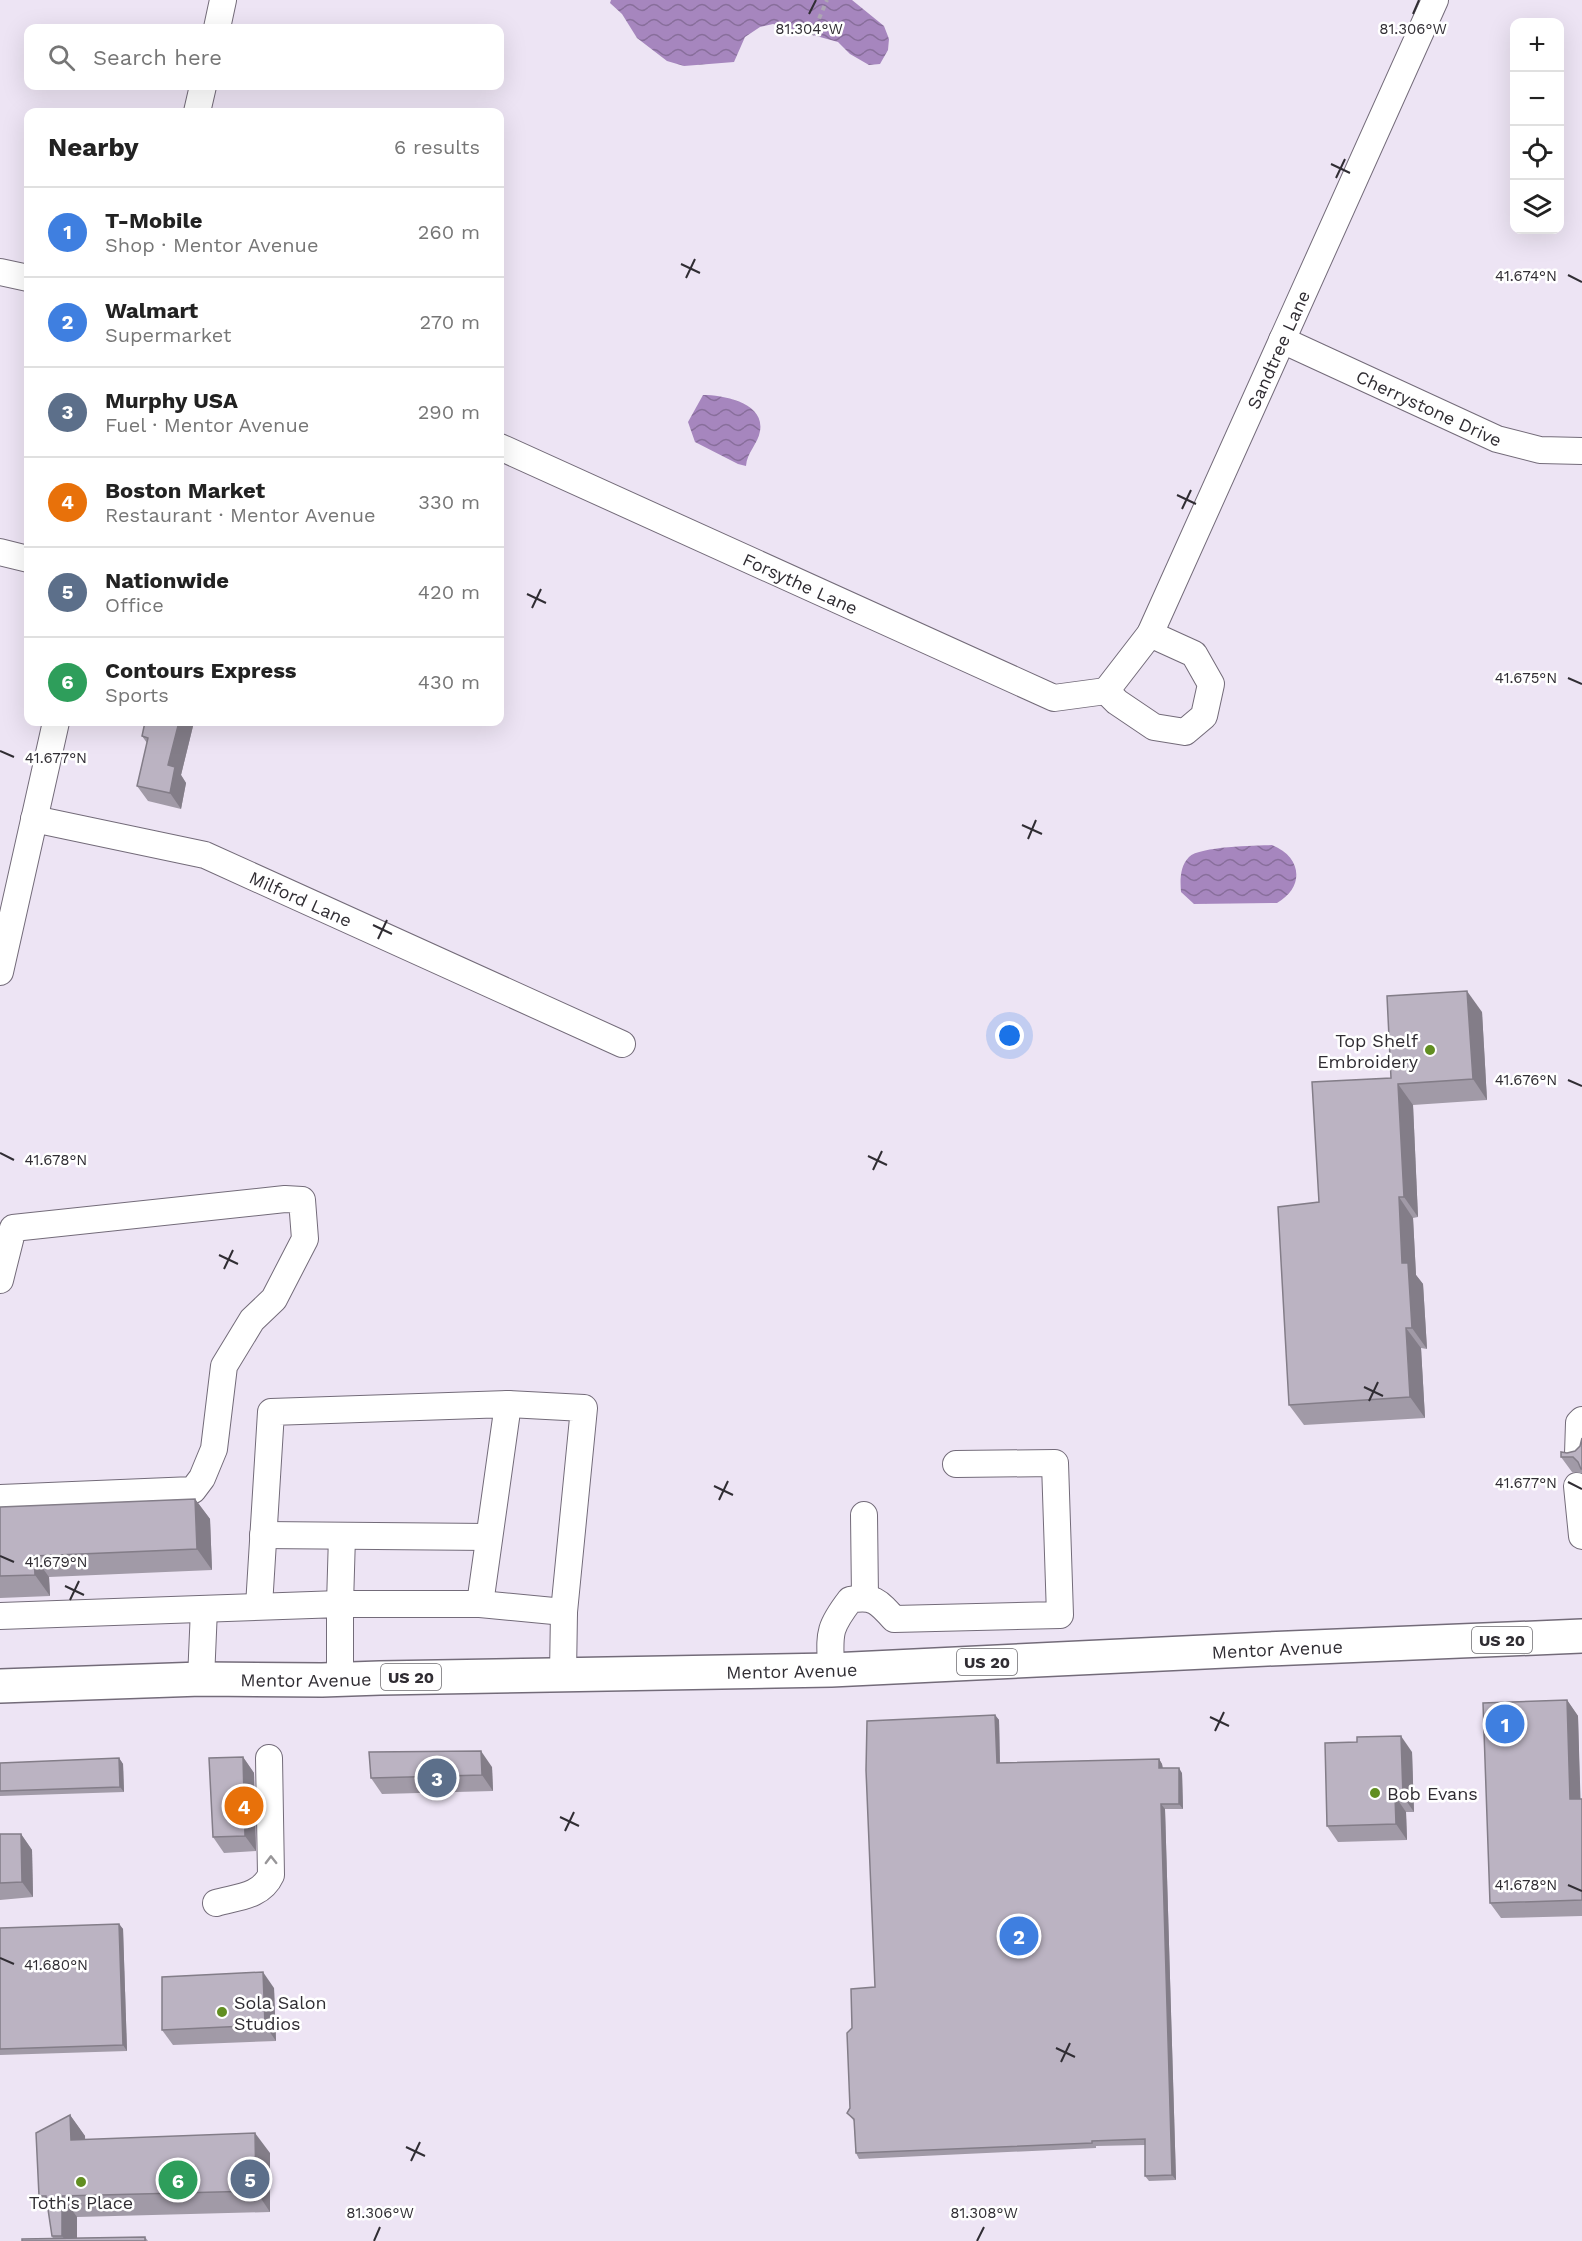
<!DOCTYPE html>
<meta charset="utf-8">
<style>
:root{--surface:#fff;--page:#f6f6f6;--text:#222;--muted:#767676;--line:#e0e0e0;--accent:#ea580c}
body{margin:0;font-family:"Work Sans",sans-serif;background:var(--page);color:var(--text)}
.controls{position:absolute;right:18px;top:18px;display:grid;overflow:hidden;border-radius:12px;box-shadow:0 6px 24px #0002}
.controls button{width:54px;height:54px;display:grid;place-items:center;padding:0;border:0;border-bottom:2px solid var(--line);background:var(--surface);color:var(--text);font:30px sans-serif}
.you{position:absolute;left:1010px;top:1036px;width:21px;height:21px;margin:-15px;border:4px solid #fff;border-radius:50%;background:#1a73e8;box-shadow:0 0 0 9px #1a73e833}
.badge{display:grid;place-items:center;width:39px;height:39px;border-radius:50%;background:var(--accent);color:#fff;font-size:20px;font-weight:700}
.pin{position:absolute;translate:-50% -50%;border:3px solid #fff;box-shadow:0 2px 6px #0006}
.list{margin:0;padding:0;list-style:none}
h2{display:flex;justify-content:space-between;align-items:center;height:78px;margin:0;padding:0 24px;font-size:26px}
h2 small{font-size:20px;font-weight:400;color:var(--muted)}
.list li{display:grid;grid-template-columns:39px 1fr auto;gap:18px;align-items:center;box-sizing:border-box;height:90px;padding:0 24px;border-top:2px solid var(--line)}
.list b{display:block;font-size:22px;white-space:nowrap}
.list p{margin:0;font-size:20px;white-space:nowrap;color:var(--muted)}
.list em{font-size:20px;font-style:normal;color:var(--muted)}
.icon{flex:none;width:33px;height:33px;fill:none;stroke:currentColor;stroke-width:2;stroke-linecap:round;stroke-linejoin:round}
.map{position:relative;flex:none;width:1582px;height:2241px;overflow:hidden}
.search{position:absolute;background:var(--surface);box-shadow:0 6px 24px #0002;left:24px;top:24px;width:480px;height:66px;display:flex;align-items:center;gap:15px;box-sizing:border-box;padding:0 21px;border-radius:12px;color:var(--muted);font-size:22px}
.panel{position:absolute;background:var(--surface);box-shadow:0 6px 24px #0002;left:24px;top:108px;width:480px;height:618px;border-radius:12px}
.map>svg:first-child{display:block}
</style>
<div class="map">
<svg width="1582" height="2241" viewBox="0 0 1582 2241">
<defs>
<pattern id="water-waves" width="16" height="10" patternUnits="userSpaceOnUse" patternTransform="scale(1.5)"><rect width="16" height="10" fill="#a686be"/><path d="M0 5q4-4 8 0t8 0" fill="none" stroke="#886e9b"/></pattern>
</defs>
<rect width="100%" height="100%" fill="#ede4f4"/>
<g fill="url(#water-waves)">
<polygon points="611,0 852,0 884,26 889,39 888,50 880,64 869,65 850,54 838,42 773,24 760,27 745,37 734,62 684,66 667,61 637,38 622,14 610,3"/>
<path d="M703,395C724,395 765,403 760,431C758,444 747,452 746,466L738,464L695,442L688,422Z"/>
<path d="M1272,845C1302,857 1305,887 1277,903L1194,904L1181,892C1180,880 1180,866 1189,857C1200,846 1255,846 1272,845Z"/>
</g>
<g fill="none" stroke-linecap="round" stroke-linejoin="round">
<g stroke="#736b79" stroke-width="28">
<g id="minor">
<polyline points="217,28 223,0"/>
<polyline points="197,112 203,86"/>
<polyline points="0,272 28,278"/>
<path id="s1" d="M1282,340L1497,439L1540,450L1582,451"/>
<path id="s2" d="M500,447L1054,698L1106,691"/>
<polyline points="0,552 28,559"/>
<path id="s3" d="M1106,691L1150,634L1435,0"/>
<polyline points="1106,691 1117,702 1154,727 1185,732 1204,716 1211,684 1194,654 1150,634"/>
<path id="s4" d="M34,819L205,855L622,1044"/>
<polyline points="0,972 56,722"/>
<polyline points="0,1280 13,1228 285,1199 302,1200 305,1239 274,1299 252,1320 224,1366 214,1449 202,1478 193,1490 0,1498"/>
<polyline points="508,1404 584,1408 564,1612 563,1674"/>
<polyline points="1578,1454 1579,1423 1582,1420"/>
<polyline points="1577,1486 1582,1536"/>
<polyline points="864,1515 865,1597"/>
<polyline points="263,1535 489,1537"/>
<polyline points="480,1604 564,1612"/>
<polyline points="259,1606 271,1412 508,1404 480,1604 340,1604 342,1536"/>
<polyline points="0,1616 340,1604 340,1679"/>
<path d="M831,1670C830,1634 827,1630 850,1600C873,1595 879,1602 894,1619L1060,1615L1055,1463L956,1464"/>
<polyline points="201,1679 204,1609"/>
<path d="M216,1903C236,1897 261,1897 271,1875L269,1758"/>
</g>
</g>
<g stroke="#736b79" stroke-width="36">
<g id="major">
<path id="s5" d="M0,1686L201,1679L322,1680L380,1678L831,1670L1267,1649L1582,1636"/>
</g>
</g>
<polyline stroke="#ada6b3" stroke-width="4" stroke-dasharray="4.5 4.5" stroke-linecap="butt" points="812,35 827,0"/>
<use href="#minor" stroke="#fff" stroke-width="26"/>
<use href="#major" stroke="#fff" stroke-width="33"/>
</g>
<g fill="#a19aa7">
<polygon points="145,722 194,722 181,775 186,783 181,809 148,801 137,786 147,743 142,736"/>
<polygon points="1482,1012 1487,1100 1413,1105 1418,1217 1413,1218 1416,1275 1423,1284 1427,1349 1421,1348 1425,1418 1304,1425 1289,1405 1319,1202 1391,1078"/>
<polygon points="1582,1438 1582,1473 1572,1472 1561,1457 1567,1453 1575,1451 1580,1446"/>
<polygon points="195,1499 210,1519 212,1570 49,1577 50,1596 0,1598 0,1507"/>
<polygon points="1567,1700 1578,1716 1580,1799 1582,1799 1582,1916 1501,1918 1490,1903"/>
<polygon points="995,1715 999,1720 1000,1763 1159,1759 1162,1764 1163,1768 1182,1773 1183,1809 1165,1809 1176,2180 1149,2181 1145,2176 1145,2145 1096,2146 1096,2148 859,2159 856,2153 854,2121 847,2113 850,2108 852,2028 875,1987"/>
<polygon points="1412,1752 1414,1812 1406,1812 1407,1840 1338,1842 1327,1826"/>
<polygon points="243,1757 254,1773 256,1851 224,1853 213,1837"/>
<polygon points="119,1758 123,1764 124,1792 0,1796 0,1763"/>
<polygon points="492,1767 493,1791 382,1794 371,1778"/>
<polygon points="0,1834 21,1834 32,1850 33,1897 0,1900"/>
<polygon points="119,1924 123,1929 127,2051 0,2055 0,1928"/>
<polygon points="274,1988 276,2041 173,2045 162,2030"/>
<polygon points="70,2115 85,2136 85,2139 270,2153 270,2212 77,2217 77,2238 145,2237 148,2241 22,2241 53,2239 52,2236 48,2209 39,2196"/>
</g>
<g fill="#837d88">
<polygon points="179,722 194,722 181,775 186,783 181,809 170,793 168,765"/>
<polygon points="1467,991 1482,1012 1487,1100 1473,1079"/>
<polygon points="1398,1084 1413,1105 1418,1217 1404,1197"/>
<polygon points="1399,1197 1413,1218 1416,1275 1423,1284 1427,1349 1412,1328 1402,1263"/>
<polygon points="1406,1328 1421,1348 1425,1418 1410,1397"/>
<polygon points="195,1499 210,1519 212,1570 197,1549"/>
<polygon points="34,1556 49,1577 50,1596 35,1575"/>
<polygon points="1567,1700 1578,1716 1581,1815 1570,1799"/>
<polygon points="995,1715 999,1720 1000,1769 997,1763"/>
<polygon points="1401,1736 1412,1752 1414,1812 1403,1796"/>
<polygon points="481,1751 492,1767 493,1791 482,1775"/>
<polygon points="243,1757 254,1773 256,1851 245,1836"/>
<polygon points="119,1758 123,1764 124,1792 120,1787"/>
<polygon points="1159,1759 1162,1764 1163,1773 1159,1768"/>
<polygon points="1179,1768 1182,1773 1183,1809 1179,1804"/>
<polygon points="1395,1796 1406,1812 1407,1840 1396,1824"/>
<polygon points="1161,1804 1165,1809 1176,2180 1172,2175"/>
<polygon points="21,1834 32,1850 33,1897 22,1882"/>
<polygon points="119,1924 123,1929 127,2051 123,2045"/>
<polygon points="263,1972 274,1988 276,2041 265,2025"/>
<polygon points="70,2115 85,2136 86,2160 71,2140"/>
<polygon points="255,2133 270,2153 270,2212 256,2191"/>
<polygon points="62,2196 77,2217 77,2241 66,2241 62,2236"/>
</g>
<g fill="#bbb3c2" stroke="#837d88" stroke-width="1.5">
<polygon points="145,722 179,722 168,765 175,767 170,793 137,786 148,738 142,736"/>
<polygon points="1467,991 1473,1079 1398,1084 1404,1197 1399,1197 1402,1263 1408,1263 1412,1328 1406,1328 1410,1397 1289,1405 1278,1207 1319,1202 1312,1082 1391,1078 1387,996"/>
<polygon points="1582,1438 1582,1469 1581,1469 1578,1462 1573,1457 1561,1457 1561,1452 1567,1453 1575,1451 1580,1446"/>
<polygon points="195,1499 197,1549 34,1556 35,1575 0,1576 0,1507"/>
<polygon points="1567,1700 1570,1799 1582,1799 1582,1900 1490,1903 1483,1703"/>
<polygon points="995,1715 997,1763 1159,1759 1159,1768 1179,1768 1179,1804 1161,1804 1172,2175 1145,2176 1145,2139 1092,2141 1092,2143 856,2153 854,2119 847,2113 850,2108 847,2033 852,2028 851,1989 875,1987 866,1770 867,1721"/>
<polygon points="1401,1736 1403,1796 1395,1796 1396,1824 1327,1826 1325,1743 1357,1742 1357,1737"/>
<polygon points="481,1751 482,1775 371,1778 369,1752"/>
<polygon points="243,1757 245,1836 213,1837 209,1758"/>
<polygon points="119,1758 120,1787 0,1791 0,1763"/>
<polygon points="0,1834 21,1834 22,1882 0,1883"/>
<polygon points="119,1924 123,2045 0,2049 0,1928"/>
<polygon points="263,1972 265,2025 162,2030 162,1977"/>
<polygon points="70,2115 71,2140 255,2133 256,2191 62,2196 62,2236 52,2236 46,2196 39,2196 36,2133"/>
<polygon points="145,2237 145,2241 22,2241 22,2239"/>
</g>
<defs><path id="oneway-chevron" d="M-2-3.5L2.5 0L-2 3.5" fill="none" stroke-width="1.6" stroke-linecap="round" stroke-linejoin="round" transform="scale(1.5)"/></defs>
<use stroke="#989699" href="#oneway-chevron" transform="translate(271 1860) rotate(-91)"/>
<path fill="none" stroke="#302d33" stroke-width="2" d="M809,14L816,0M1413,14L1419,0M1331,164L1350,173M1336,178L1345,159M681,264L700,273M1568,275L1582,282M686,278L695,259M1177,495L1196,504M1182,509L1191,490M527,594L546,603M532,608L541,589M1568,678L1582,684M0,751L14,757M1022,825L1042,834M1028,839L1036,820M373,925L392,934M378,939L387,920M1568,1080L1582,1086M0,1153L14,1160M868,1156L887,1165M873,1170L882,1151M219,1255L238,1264M224,1269L233,1250M1364,1387L1383,1396M1369,1401L1378,1382M1568,1482L1582,1489M714,1486L733,1495M719,1500L728,1481M0,1556L14,1562M65,1586L84,1595M70,1600L79,1581M1210,1717L1229,1726M1215,1731L1224,1712M560,1817L579,1826M565,1831L574,1812M1568,1885L1582,1891M0,1958L14,1964M1056,2048L1075,2057M1061,2062L1070,2043M406,2147L425,2156M411,2161L420,2142M374,2241L380,2227M977,2241L984,2227"/>
<g fill="#618e21" stroke="#fff" stroke-width="2">
<circle cx="1430" cy="1050" r="6"/>
<circle cx="1375" cy="1793" r="6"/>
<circle cx="222" cy="2012" r="6"/>
<circle cx="81" cy="2182" r="6"/>
</g>
<g text-anchor="middle" dominant-baseline="central" stroke-width="5" stroke-linejoin="round" paint-order="stroke">
<g fill="#fff" stroke="#6e6c70" stroke-width="1.5">
<rect x="1472" y="1627" width="60" height="26" rx="4.5"/>
<rect x="957" y="1649" width="60" height="26" rx="4.5"/>
<rect x="381" y="1664" width="60" height="26" rx="4.5"/>
</g>
<g font-size="16" font-weight="bold" fill="#302d33">
<text x="1502" y="1640">US 20</text>
<text x="987" y="1662">US 20</text>
<text x="411" y="1677">US 20</text>
</g>
<g font-size="18" fill="#302d33" stroke="#fff">
<text stroke="none"><textPath href="#s3" startOffset="384">Sandtree Lane</textPath></text>
<text stroke="none"><textPath href="#s1" startOffset="162">Cherrystone Drive</textPath></text>
<text stroke="none"><textPath href="#s2" startOffset="330">Forsythe Lane</textPath></text>
<text stroke="none"><textPath href="#s4" startOffset="280">Milford Lane</textPath></text>
<text stroke="none"><textPath href="#s5" startOffset="1278">Mentor Avenue</textPath></text>
<text stroke="none"><textPath href="#s5" startOffset="792">Mentor Avenue</textPath></text>
<text stroke="none"><textPath href="#s5" startOffset="306">Mentor Avenue</textPath></text>
</g>
<g font-size="18" fill="#302d33" stroke="#fff" text-anchor="start">
<text x="1418" y="1040" text-anchor="end">Top Shelf<tspan x="1418" dy="21">Embroidery</tspan></text>
<text x="1387" y="1793">Bob Evans</text>
<text x="234" y="2002">Sola Salon<tspan x="234" dy="21">Studios</tspan></text>
<text x="81" y="2202" text-anchor="middle">Toth's Place</text>
</g>
</g>
<g font-size="15" text-anchor="middle" fill="#302d33" stroke="#fff" stroke-width="5" stroke-linejoin="round" paint-order="stroke">
<text x="809" y="34">81.304°W</text>
<text x="1413" y="34">81.306°W</text>
<text x="1526" y="281">41.674°N</text>
<text x="1526" y="683">41.675°N</text>
<text x="56" y="763">41.677°N</text>
<text x="1526" y="1085">41.676°N</text>
<text x="56" y="1165">41.678°N</text>
<text x="1526" y="1488">41.677°N</text>
<text x="56" y="1567">41.679°N</text>
<text x="1526" y="1890">41.678°N</text>
<text x="56" y="1970">41.680°N</text>
<text x="380" y="2218">81.306°W</text>
<text x="984" y="2218">81.308°W</text>
</g>
</svg>
<div class="controls">
<button>+</button>
<button>−</button>
<button><svg class="icon" aria-label="locate" viewBox="0 0 24 24"><circle cx="12" cy="12" r="6"/><path d="M12 2v4M12 18v4M2 12h4M18 12h4"/></svg></button>
<button><svg class="icon" aria-label="layers" viewBox="0 0 24 24"><path d="M12 4l9 5-9 5-9-5zM3 14l9 5 9-5"/></svg></button>
</div>
<div class="you"></div>
<div class="pin badge" style="left:1505px;top:1724px;background:#3f7fe0">1</div>
<div class="pin badge" style="left:1019px;top:1936px;background:#3f7fe0">2</div>
<div class="pin badge" style="left:437px;top:1778px;background:#5c6f8a">3</div>
<div class="pin badge" style="left:244px;top:1806px;background:#e8710a">4</div>
<div class="pin badge" style="left:250px;top:2179px;background:#5c6f8a">5</div>
<div class="pin badge" style="left:178px;top:2180px;background:#2e9e5b">6</div>
<div class="search"><svg class="icon" aria-label="search" viewBox="0 0 24 24"><circle cx="10" cy="10" r="6"/><path d="M15 15l6 6"/></svg>Search here</div>
<section class="panel">
<h2>Nearby<small>6 results</small></h2>
<ul class="list">
<li><span class="badge" style="background:#3f7fe0">1</span><div><b>T-Mobile</b><p>Shop · Mentor Avenue</p></div><em>260 m</em></li>
<li><span class="badge" style="background:#3f7fe0">2</span><div><b>Walmart</b><p>Supermarket</p></div><em>270 m</em></li>
<li><span class="badge" style="background:#5c6f8a">3</span><div><b>Murphy USA</b><p>Fuel · Mentor Avenue</p></div><em>290 m</em></li>
<li><span class="badge" style="background:#e8710a">4</span><div><b>Boston Market</b><p>Restaurant · Mentor Avenue</p></div><em>330 m</em></li>
<li><span class="badge" style="background:#5c6f8a">5</span><div><b>Nationwide</b><p>Office</p></div><em>420 m</em></li>
<li><span class="badge" style="background:#2e9e5b">6</span><div><b>Contours Express</b><p>Sports</p></div><em>430 m</em></li>
</ul>
</section>
</div>
